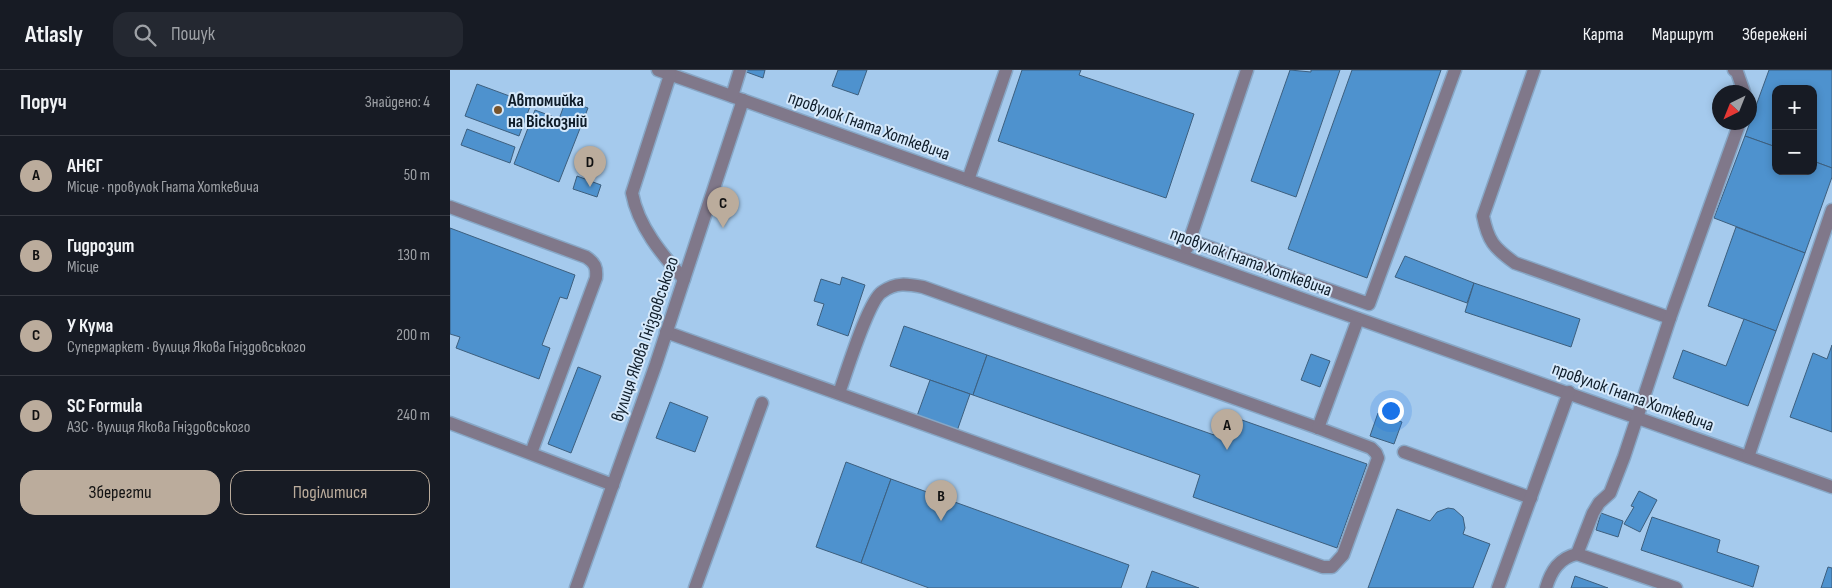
<!DOCTYPE html>
<html lang="uk">
<meta charset="utf-8">
<style>
:root{--surface:#171b24;--page:#242831;--text:#f1f3f6;--muted:#9ea1a6;--line:#363941;--accent:#bbac9c}
body{margin:0;font-family:"Sofia Sans Condensed",sans-serif;background:var(--page);color:var(--text)}
.controls{position:absolute;right:15px;top:15px;display:grid;overflow:hidden;border-radius:10px;box-shadow:0 2px 8px #0003}
.controls button{width:45px;height:45px;display:grid;place-items:center;padding:0;border:0;border-bottom:1px solid var(--line);background:var(--surface);color:var(--text);font:25px sans-serif}
.compass{position:absolute;left:1262px;top:15px;width:45px;height:45px;border-radius:50%;background:var(--surface);box-shadow:0 2px 8px #0003;rotate:223deg}
.you{position:absolute;left:940px;top:340px;width:18px;height:18px;margin:-12px;border:4px solid #fff;border-radius:50%;background:#1a73e8;box-shadow:0 0 0 8px #1a73e833}
.badge{display:grid;place-items:center;width:32px;height:32px;border-radius:50%;background:var(--accent);color:#111;font-size:16px;font-weight:700}
.pin{position:absolute;translate:-50% -41px;filter:drop-shadow(0 1px 2px #0008)}
.pin::after{content:'';position:absolute;top:26px;width:18px;height:15px;background:inherit;clip-path:polygon(0 0,100% 0,50% 100%)}
.list{margin:0;padding:0;list-style:none}
h2{display:flex;justify-content:space-between;align-items:center;height:65px;margin:0;padding:0 20px;font-size:21px}
h2 small{font-size:16px;font-weight:400;color:var(--muted)}
.list li{display:grid;grid-template-columns:32px 1fr auto;gap:15px;align-items:center;box-sizing:border-box;height:80px;padding:0 20px;border-top:1px solid var(--line)}
.list b{display:block;font-size:19px;white-space:nowrap}
.list p{margin:0;font-size:16px;white-space:nowrap;color:var(--muted)}
.list em{font-size:16px;font-style:normal;color:var(--muted)}
.actions{display:flex;gap:10px;padding:15px 20px}
.actions a{flex:1;padding:11px 0;border:1px solid var(--accent);border-radius:15px;text-align:center;font-size:18px;color:var(--accent)}
.actions .main{background:var(--accent);color:#111}
.icon{flex:none;width:28px;height:28px;fill:none;stroke:currentColor;stroke-width:2;stroke-linecap:round;stroke-linejoin:round}
.map{position:relative;flex:none;width:1382px;height:518px;overflow:hidden}
header{display:flex;align-items:center;gap:30px;box-sizing:border-box;height:70px;padding:0 25px;background:var(--surface);border-bottom:1px solid var(--line)}
header strong{font-size:24px}
nav{display:flex;gap:28px;margin-inline-start:auto;font-size:18px}
.search{width:350px;height:45px;background:var(--page);display:flex;align-items:center;gap:12px;box-sizing:border-box;padding:0 18px;border-radius:15px;color:var(--muted);font-size:19px}
main{display:flex}
aside{flex:1;background:var(--surface)}
.map>svg:first-child{display:block}
</style>
<header>
<strong>Atlasly</strong>
<div class="search"><svg class="icon" aria-label="search" viewBox="0 0 24 24"><circle cx="10" cy="10" r="6"/><path d="M15 15l6 6"/></svg>Пошук</div>
<nav><a>Карта</a><a>Маршрут</a><a>Збережені</a></nav>
</header>
<main>
<aside>
<h2>Поруч<small>Знайдено: 4</small></h2>
<ul class="list">
<li><span class="badge">A</span><div><b>АНЄГ</b><p>Місце · провулок Гната Хоткевича</p></div><em>50 m</em></li>
<li><span class="badge">B</span><div><b>Гидрозит</b><p>Місце</p></div><em>130 m</em></li>
<li><span class="badge">C</span><div><b>У Кума</b><p>Супермаркет · вулиця Якова Гніздовського</p></div><em>200 m</em></li>
<li><span class="badge">D</span><div><b>SC Formula</b><p>АЗС · вулиця Якова Гніздовського</p></div><em>240 m</em></li>
</ul>
<div class="actions"><a class="main">Зберегти</a><a>Поділитися</a></div>
</aside>
<div class="map">
<svg width="1382" height="518" viewBox="0 0 1382 518">
<rect width="100%" height="100%" fill="#a5caed"/>
<g fill="#4e92ce" stroke="#3d5f7e">
<polygon points="291,0 315,0 313,8"/>
<polygon points="388,0 417,0 408,25 382,16"/>
<polygon points="572,0 631,0 629,5 744,44 716,128 548,71"/>
<polygon points="840,0 861,2 861,0 890,0 846,127 801,111"/>
<polygon points="902,0 991,0 917,208 838,179"/>
<polygon points="1319,0 1382,0 1382,98 1363,91 1363,19 1326,19 1326,77 1295,66"/>
<polygon points="27,14 81,34 69,66 15,46"/>
<polygon points="116,30 138,38 109,112 64,94 85,40 109,49"/>
<polygon points="17,59 65,77 60,93 11,75"/>
<polygon points="1295,66 1326,77 1326,101 1363,101 1363,91 1382,98 1382,107 1355,183 1264,148"/>
<polygon points="127,106 151,115 147,127 123,119"/>
<polygon points="1286,157 1355,183 1326,261 1258,236"/>
<polygon points="0,158 125,205 117,229 110,227 92,275 100,278 89,309 6,278 10,267 0,264"/>
<polygon points="955,186 1024,213 1017,233 945,207"/>
<polygon points="392,207 415,215 398,266 367,255 374,234 364,231 371,209 390,215"/>
<polygon points="1024,213 1130,249 1121,277 1015,242"/>
<polygon points="1294,249 1326,261 1298,336 1223,308 1233,280 1276,296"/>
<polygon points="454,256 537,285 523,325 440,296"/>
<polygon points="1382,275 1382,362 1340,347 1363,283 1377,289"/>
<polygon points="861,284 880,291 870,317 851,310"/>
<polygon points="537,285 764,365 772,343 917,394 887,478 743,427 750,405 523,325"/>
<polygon points="128,297 151,306 121,383 98,374"/>
<polygon points="480,310 520,324 507,361 467,346"/>
<polygon points="220,332 258,347 245,382 206,368"/>
<polygon points="928,343 952,352 944,374 920,366"/>
<polygon points="396,392 441,409 411,493 366,477"/>
<polygon points="441,409 679,495 671,518 479,518 411,493"/>
<polygon points="1189,421 1207,430 1190,462 1174,454 1184,437 1181,436"/>
<polygon points="998,438 1004,439 1013,447 1015,458 1013,464 1040,474 1023,518 918,518 947,439 980,451 987,442"/>
<polygon points="1151,443 1173,451 1168,467 1146,460"/>
<polygon points="1202,447 1270,470 1267,482 1309,496 1303,517 1191,480"/>
<polygon points="1378,497 1382,498 1382,518 1371,518"/>
<polygon points="702,501 749,518 696,518"/>
<polygon points="1125,506 1158,518 1121,518"/>
</g>
<g fill="none" stroke-linecap="round" stroke-linejoin="round">
<g stroke="#87a7c6" stroke-width="15">
<g id="minor">
<polyline points="208,0 1382,417"/>
<path d="M1084,0L1033,146C1038,171 1044,178 1065,193L1220,248"/>
<polyline points="1284,0 1287,2 1294,22"/>
<path d="M220,5L182,123C188,156 212,185 234,209"/>
<polyline points="282,26 290,0"/>
<polyline points="518,110 556,0"/>
<path d="M0,137L136,187C145,193 147,197 146,208L81,383"/>
<polyline points="739,170 919,234 1005,0"/>
<polyline points="737,178 797,0"/>
<path d="M216,262L873,497H882L893,485L928,388L926,383L921,378L868,358L473,217C457,214 446,212 432,222C418,231 396,304 389,323"/>
<polyline points="0,353 163,415"/>
<polyline points="868,358 908,249"/>
<polyline points="954,382 1081,428"/>
<polyline points="1298,387 1382,140"/>
<polyline points="1127,484 1143,443 1149,433 1160,423 1174,387 1220,248 1290,52"/>
<polyline points="126,518 206,294 293,30"/>
<polyline points="245,518 312,333"/>
<polyline points="1048,518 1119,322"/>
<path d="M1096,518C1101,501 1109,488 1127,484L1226,518"/>
</g>
</g>
<use href="#minor" stroke="#80788a" stroke-width="12"/>
</g>
<circle fill="#78552e" stroke="#d6e9fb" stroke-width="2" cx="48" cy="40" r="5"/>
<g text-anchor="middle" dominant-baseline="central" stroke-width="4" stroke-linejoin="round" paint-order="stroke">
<g font-size="18" font-weight="bold" fill="#0f1d2a" stroke="#d6e9fb" text-anchor="start">
<text x="58" y="30">Автомийка<tspan x="58" dy="21">на Віскозній</tspan></text>
</g>
<g font-size="18" fill="#0f1d2a" stroke="#d6e9fb">
<text transform="translate(419 56) rotate(20)">провулок Гната Хоткевича</text>
<text transform="translate(801 192) rotate(20)">провулок Гната Хоткевича</text>
<text transform="translate(195 269) rotate(-71)">вулиця Якова Гніздовського</text>
<text transform="translate(1183 327) rotate(20)">провулок Гната Хоткевича</text>
</g>
</g>
</svg>
<div class="controls">
<button>+</button>
<button>−</button>
</div>
<svg class="compass" viewBox="-18 -18 36 36"><path d="M0-13l5 13h-10z" fill="#e53935"/><path d="M0 13l5-13h-10z" fill="#9ea1a6"/></svg>
<div class="you"></div>
<div class="pin badge" style="left:777px;top:380px">A</div>
<div class="pin badge" style="left:491px;top:451px">B</div>
<div class="pin badge" style="left:273px;top:158px">C</div>
<div class="pin badge" style="left:140px;top:117px">D</div>
</div>
</main>
